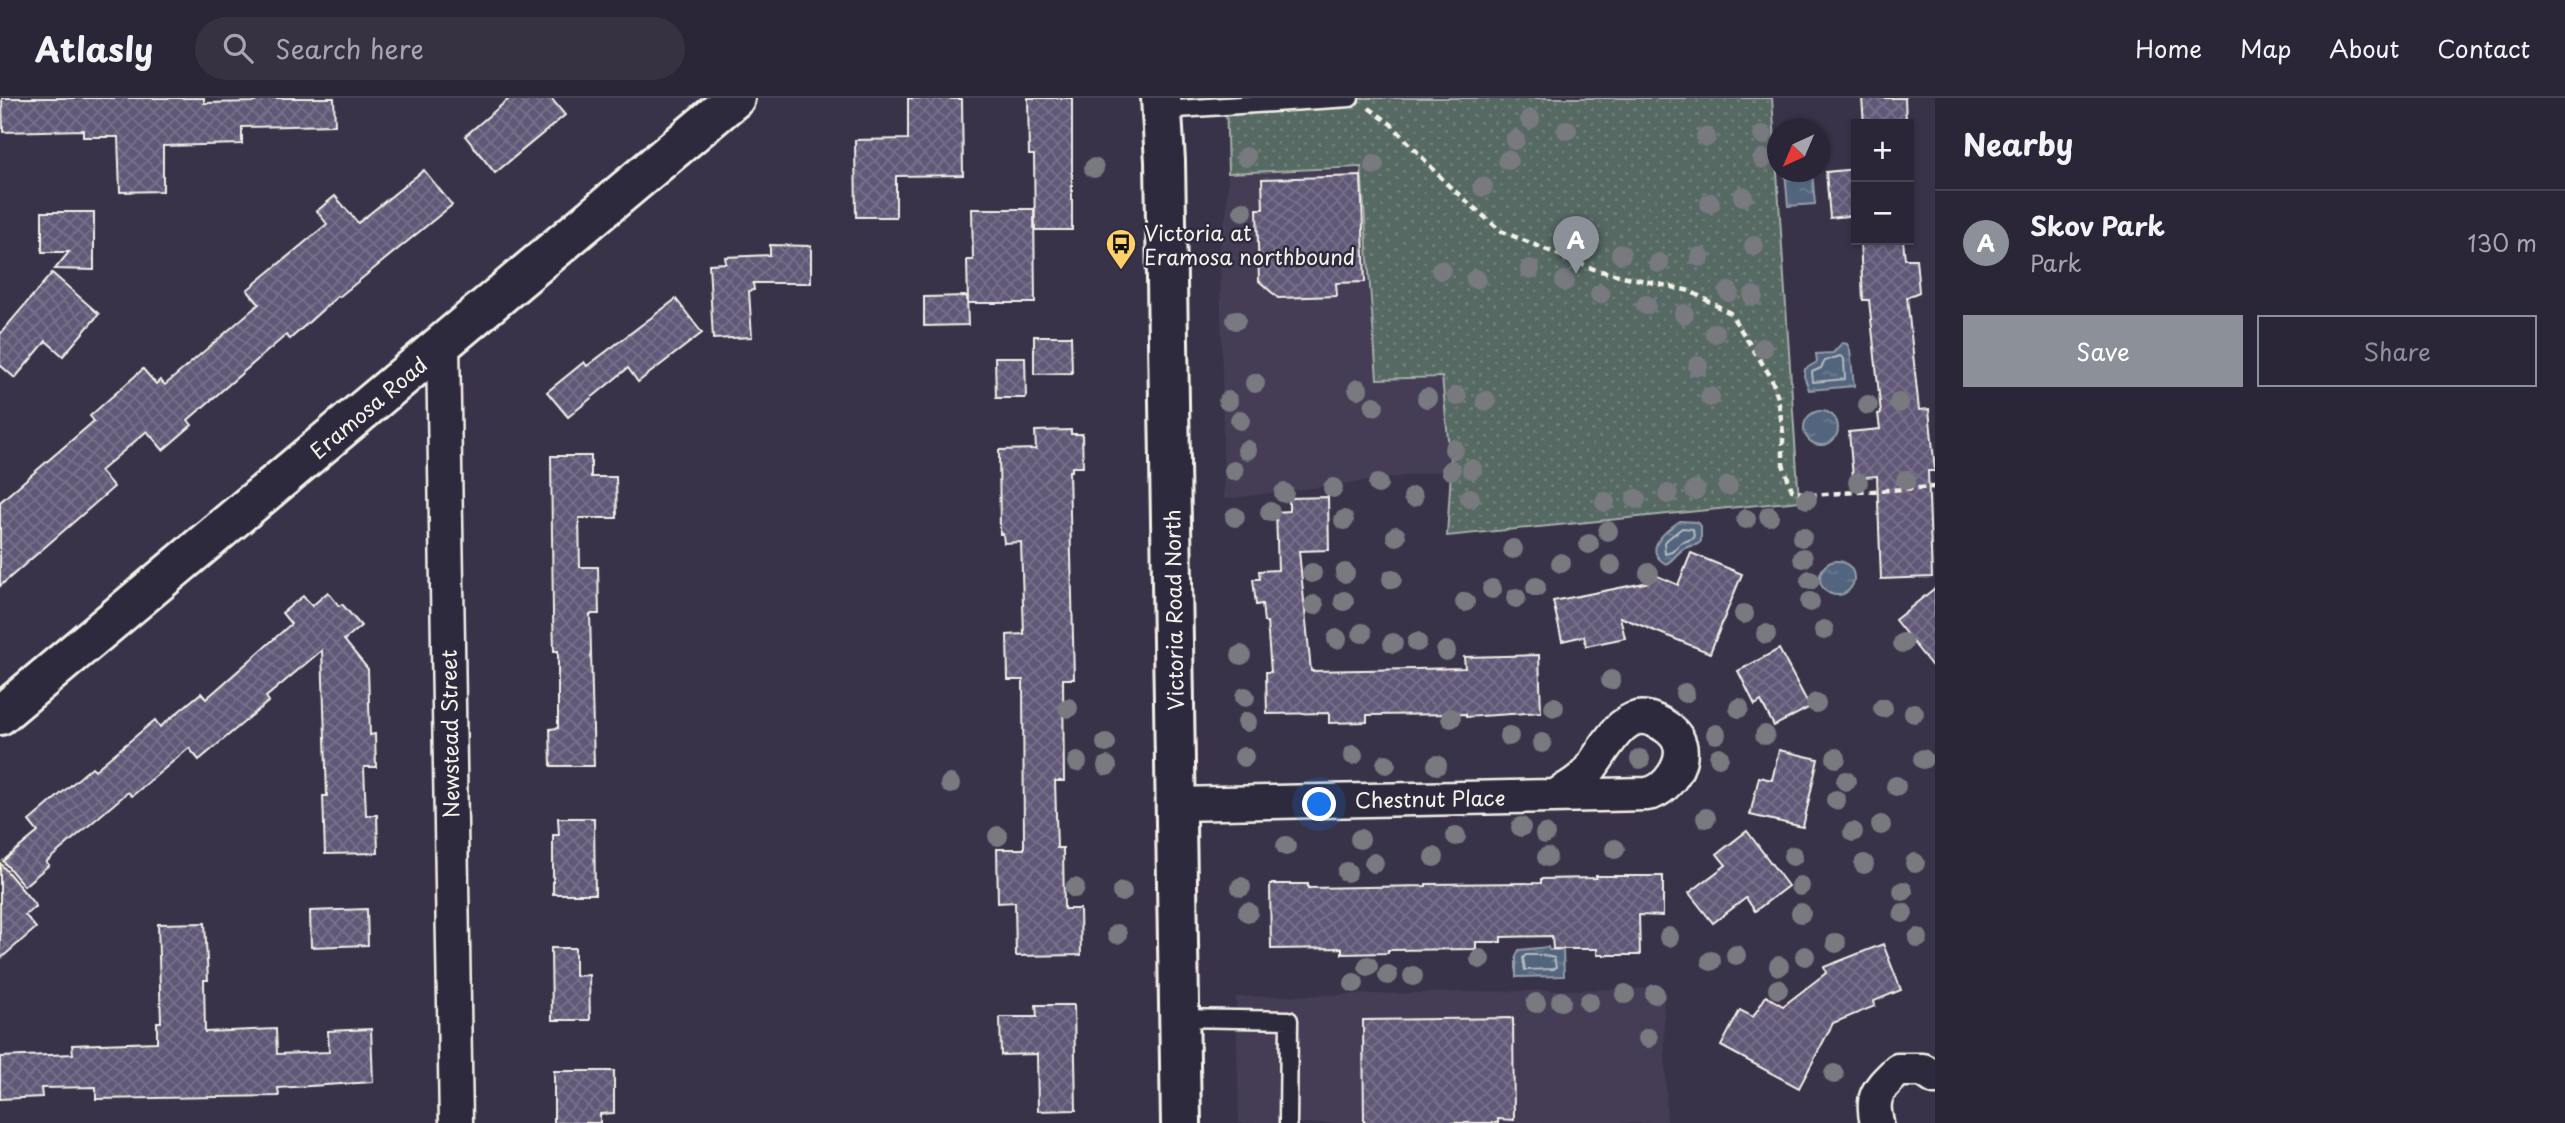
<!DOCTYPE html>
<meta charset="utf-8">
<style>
:root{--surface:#2b2637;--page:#373242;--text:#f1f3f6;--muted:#a6a5ad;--line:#474352;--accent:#8c9099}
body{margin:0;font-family:"Playpen Sans",sans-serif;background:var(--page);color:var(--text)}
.controls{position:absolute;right:21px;top:21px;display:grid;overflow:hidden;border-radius:0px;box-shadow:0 2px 5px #0004}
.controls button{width:63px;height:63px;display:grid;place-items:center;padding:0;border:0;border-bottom:2px solid var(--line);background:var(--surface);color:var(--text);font:35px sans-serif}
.compass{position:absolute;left:1767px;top:21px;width:63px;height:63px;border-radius:50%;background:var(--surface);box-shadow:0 2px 5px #0004;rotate:224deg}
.you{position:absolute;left:1320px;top:707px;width:24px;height:24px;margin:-18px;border:5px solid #fff;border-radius:50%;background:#1a73e8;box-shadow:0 0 0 10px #1a73e833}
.badge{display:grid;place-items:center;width:46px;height:46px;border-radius:50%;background:var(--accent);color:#fff;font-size:23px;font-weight:700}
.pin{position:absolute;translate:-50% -58px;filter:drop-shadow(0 2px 4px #0008)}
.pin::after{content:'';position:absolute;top:37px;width:24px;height:21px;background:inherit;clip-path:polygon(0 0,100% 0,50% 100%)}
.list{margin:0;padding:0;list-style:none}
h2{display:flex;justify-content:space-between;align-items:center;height:91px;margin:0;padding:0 28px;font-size:30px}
h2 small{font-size:23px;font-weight:400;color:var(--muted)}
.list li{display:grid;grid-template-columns:46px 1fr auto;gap:21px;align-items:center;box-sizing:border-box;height:105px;padding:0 28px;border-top:2px solid var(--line)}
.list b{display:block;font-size:26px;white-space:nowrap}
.list p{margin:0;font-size:23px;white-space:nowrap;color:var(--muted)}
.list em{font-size:23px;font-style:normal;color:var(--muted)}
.actions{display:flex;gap:14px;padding:21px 28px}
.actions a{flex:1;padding:16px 0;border:2px solid var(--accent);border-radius:0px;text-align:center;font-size:24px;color:var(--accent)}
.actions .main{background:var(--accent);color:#fff}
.icon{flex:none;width:38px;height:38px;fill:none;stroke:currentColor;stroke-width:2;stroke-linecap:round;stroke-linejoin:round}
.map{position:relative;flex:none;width:1935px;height:1025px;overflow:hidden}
header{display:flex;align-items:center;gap:42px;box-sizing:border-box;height:98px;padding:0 35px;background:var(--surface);border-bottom:2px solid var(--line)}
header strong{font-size:33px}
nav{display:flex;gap:38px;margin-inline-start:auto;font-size:24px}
.search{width:490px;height:63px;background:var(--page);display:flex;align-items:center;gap:18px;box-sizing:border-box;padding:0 24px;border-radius:38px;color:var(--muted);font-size:26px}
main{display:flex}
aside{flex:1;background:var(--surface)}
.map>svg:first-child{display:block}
</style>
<header>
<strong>Atlasly</strong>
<div class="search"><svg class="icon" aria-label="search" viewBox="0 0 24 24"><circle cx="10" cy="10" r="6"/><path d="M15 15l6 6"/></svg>Search here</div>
<nav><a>Home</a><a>Map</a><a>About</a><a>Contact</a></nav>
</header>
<main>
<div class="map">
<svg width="1935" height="1025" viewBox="0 0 1935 1025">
<defs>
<pattern id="park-dots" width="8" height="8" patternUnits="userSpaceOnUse" patternTransform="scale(1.75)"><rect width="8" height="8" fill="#566a64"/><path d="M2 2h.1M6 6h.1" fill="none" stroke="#6f807a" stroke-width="1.8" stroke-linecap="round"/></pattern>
<pattern id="water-ripples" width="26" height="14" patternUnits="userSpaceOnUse" patternTransform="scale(1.75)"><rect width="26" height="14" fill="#53657e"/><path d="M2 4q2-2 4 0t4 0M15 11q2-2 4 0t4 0" fill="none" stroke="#6c7c90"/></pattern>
<pattern id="building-cross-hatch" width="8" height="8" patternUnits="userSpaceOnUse" patternTransform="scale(1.75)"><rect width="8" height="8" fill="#615977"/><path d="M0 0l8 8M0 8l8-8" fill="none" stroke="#78718a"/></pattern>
</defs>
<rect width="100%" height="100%" fill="#393349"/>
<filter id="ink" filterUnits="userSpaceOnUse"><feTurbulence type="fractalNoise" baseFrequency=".0143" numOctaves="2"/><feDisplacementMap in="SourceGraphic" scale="14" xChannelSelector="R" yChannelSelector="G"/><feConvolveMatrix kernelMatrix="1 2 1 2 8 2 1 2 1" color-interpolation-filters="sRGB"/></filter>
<g filter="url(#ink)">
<g fill="#453e57">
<polygon points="1359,72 1377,280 1442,278 1451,372 1224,401 1220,149 1227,111 1228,75"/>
<polygon points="1663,890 1667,1025 1239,1025 1236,899"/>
</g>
<polygon fill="url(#park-dots)" stroke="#a5aea6" stroke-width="2" points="1226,0 1772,0 1799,403 1447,438 1451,372 1442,279 1377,281 1361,69 1228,75"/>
<g fill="url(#water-ripples)" stroke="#939da8" stroke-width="2">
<polygon points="1785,74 1812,74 1815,106 1788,108"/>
<polygon points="1842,245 1847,246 1850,252 1854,288 1809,292 1804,278 1805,271 1817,264 1816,256 1833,255"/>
<circle cx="1821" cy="330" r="17"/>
<path d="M1680,423L1696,424L1701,428V443C1695,450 1692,447 1685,450C1677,454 1674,462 1666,466C1641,452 1666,432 1680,423Z"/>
<circle cx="1837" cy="480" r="17"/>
<polygon points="1548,849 1549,852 1563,852 1564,878 1516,879 1516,858 1519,852"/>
</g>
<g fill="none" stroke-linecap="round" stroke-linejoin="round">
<g stroke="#b4b9be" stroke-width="2">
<polygon points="1840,258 1844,261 1845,281 1813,284 1812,274 1821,270 1825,263"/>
<polygon points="1682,430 1693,431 1694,440 1681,445 1672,454 1665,456 1664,444"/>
<polygon points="1526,857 1542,857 1554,860 1556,869 1554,871 1525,872 1523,860"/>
</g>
</g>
<g fill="url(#building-cross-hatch)" stroke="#f4f1e8" stroke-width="2">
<polygon points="2,0 204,0 204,5 255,4 255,0 334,0 335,27 242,29 242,46 163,48 163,93 120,94 118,39 83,39 83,32 3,34"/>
<polygon points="510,0 551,0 565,17 495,75 465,38"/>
<polygon points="908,0 962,1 963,77 896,78 896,119 856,119 855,42 908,41"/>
<polygon points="1028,0 1072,0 1072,132 1035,132 1034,57 1029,57"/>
<polygon points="1862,0 1905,0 1906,24 1864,26"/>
<polygon points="1856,71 1856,117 1830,120 1826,74"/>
<polygon points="424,72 452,107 339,199 338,198 290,241 286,237 188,322 192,327 163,352 147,333 100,373 114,389 0,488 0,404 94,323 90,318 143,271 156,286 160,282 165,287 259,206 247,192 327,126 317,113 335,98 358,125"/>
<polygon points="1361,78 1365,184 1336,185 1337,198 1278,200 1259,183 1257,111 1263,111 1262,81"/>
<polygon points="972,111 1034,111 1035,205 968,205 967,162 973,162"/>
<polygon points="42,114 94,114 94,172 55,171 69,154 42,154"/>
<polygon points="1860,142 1903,142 1905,161 1916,161 1919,194 1907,199 1919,312 1929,311 1935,373 1928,373 1932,479 1881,481 1877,378 1853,380 1849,334 1880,331 1878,316 1881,315 1869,202 1863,202"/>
<polygon points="770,147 811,148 811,185 753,185 754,192 749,193 752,239 713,241 709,166 726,165 725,159 770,157"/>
<polygon points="52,175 99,216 63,258 46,243 15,280 0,267 0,236"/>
<polygon points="967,198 968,227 924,228 924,199"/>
<polygon points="676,201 702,235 638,284 628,270 568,319 547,294 584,264 587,268"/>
<polygon points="1034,238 1071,238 1072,275 1034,276"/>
<polygon points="995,259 1025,259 1026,300 996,300"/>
<polygon points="1071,332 1071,336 1082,336 1083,369 1072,369 1072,373 1069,373 1074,581 1063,581 1064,683 1055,683 1057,750 1063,750 1064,811 1080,811 1081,857 1016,858 1015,804 998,805 997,751 1024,751 1023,582 1008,582 1007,537 1024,536 1021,444 1004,445 1003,436 1000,436 999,352 1036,351 1035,333"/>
<polygon points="551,358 591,358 591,379 616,379 617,420 579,420 580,469 598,469 599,516 590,516 594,668 551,668 550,631 558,630 558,553 554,553 553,516"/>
<polygon points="1328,399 1329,452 1299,453 1311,573 1465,570 1464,559 1539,557 1541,614 1466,619 1466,616 1367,617 1367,624 1329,625 1329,615 1267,616 1266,574 1271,574 1267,524 1264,524 1262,506 1256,507 1253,481 1260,481 1259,473 1278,472 1276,414 1289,413 1289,400"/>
<polygon points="1691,455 1742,476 1710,555 1620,519 1625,540 1586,548 1584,538 1562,543 1553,503 1649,484 1653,476 1678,487"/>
<polygon points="1935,490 1935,572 1895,522"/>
<polygon points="328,494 339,508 342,506 361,528 344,542 368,571 370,637 375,636 376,669 364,669 366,717 377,717 378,755 325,756 323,698 327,698 322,552 266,599 269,603 199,662 189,650 132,698 128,694 46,764 49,767 24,788 3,763 38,734 29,723 92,669 95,672 155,622 160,629 201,595 206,601 291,526 282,515 303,498 312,508"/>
<polygon points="1779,551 1810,609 1774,628 1761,603 1755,607 1738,573"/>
<polygon points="1779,652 1818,661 1803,729 1750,717 1759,679 1772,682"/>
<polygon points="558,720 594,720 595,796 553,796 553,737 559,737"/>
<polygon points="1747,733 1788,788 1755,813 1746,800 1713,825 1689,795 1726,767 1717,756"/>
<polygon points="0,765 36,808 25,817 36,830 0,861"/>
<polygon points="1596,778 1663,778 1663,818 1639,817 1640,857 1597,857 1597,851 1553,851 1552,838 1501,839 1501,844 1476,844 1476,851 1388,852 1388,855 1342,856 1342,850 1271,851 1270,786 1308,786 1308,790 1426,788 1426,786 1541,785 1541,781 1596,780"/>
<polygon points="367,811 368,847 311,849 310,813"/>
<polygon points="205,825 208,882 204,882 205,934 276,931 277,956 329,954 328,933 371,931 373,984 278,990 279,998 96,1001 96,989 41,990 42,999 0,1001 0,959 73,956 72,947 157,944 157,924 161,924 158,826"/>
<polygon points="1883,846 1901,892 1874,903 1875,908 1833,925 1799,990 1721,948 1740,912 1753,919 1766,898 1783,908 1826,875 1824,869"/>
<polygon points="551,850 575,850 575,878 589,877 590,922 552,922"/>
<polygon points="1036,907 1074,907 1076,1012 1038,1013 1037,956 1001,957 1000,919 1037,919"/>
<polygon points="1513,920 1514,1022 1498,1021 1498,1025 1364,1025 1363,922"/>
<polygon points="554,973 614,973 614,1015 600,1016 600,1025 554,1025"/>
</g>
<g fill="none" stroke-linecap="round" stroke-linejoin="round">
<g stroke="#f4f1e8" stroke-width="21">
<g id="service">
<polyline points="1162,12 1350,0"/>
<polyline points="1180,920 1289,922 1288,1025"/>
</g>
</g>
<g stroke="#f4f1e8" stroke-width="37">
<g id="minor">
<polyline points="443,247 456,1025"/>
<path d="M1176,706L1647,696C1667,693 1685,666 1680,647C1677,635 1664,626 1653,622C1620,608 1602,660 1584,678C1576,686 1566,691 1557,697"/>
<path d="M1877,1025C1870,997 1879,991 1898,972H1923L1935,980"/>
</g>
</g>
<g stroke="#f4f1e8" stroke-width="44">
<g id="secondary">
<polyline points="1161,0 1165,63 1181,1025"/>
<polyline points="0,617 735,0"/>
</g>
</g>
<polyline stroke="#f4f1e8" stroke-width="4.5" stroke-dasharray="7 5" stroke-linecap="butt" points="1369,10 1391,26 1449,88 1501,133 1596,172 1690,193 1730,215 1771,279 1778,300 1783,334 1783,366 1792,392 1809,397 1935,389"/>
<use href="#service" stroke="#2f2a3d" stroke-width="16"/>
<use href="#minor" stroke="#2f2a3d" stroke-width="32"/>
<use href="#secondary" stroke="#2f2a3d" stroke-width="38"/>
</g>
<g fill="#797a80">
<circle cx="1530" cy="21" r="10"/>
<circle cx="1567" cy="32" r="10"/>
<circle cx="1763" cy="37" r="10"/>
<circle cx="1706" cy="39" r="10"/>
<circle cx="1515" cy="42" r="10"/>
<circle cx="1246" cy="59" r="10"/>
<circle cx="1763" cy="61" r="10"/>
<circle cx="1508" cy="62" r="10"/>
<circle cx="1374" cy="67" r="10"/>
<circle cx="1094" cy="70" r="10"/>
<circle cx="1483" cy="89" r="10"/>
<circle cx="1743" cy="98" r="10"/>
<circle cx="1710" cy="105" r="10"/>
<circle cx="1243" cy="113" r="10"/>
<circle cx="1572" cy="142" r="10"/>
<circle cx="1754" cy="148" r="10"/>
<circle cx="1621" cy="156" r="10"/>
<circle cx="1700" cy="159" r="10"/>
<circle cx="1659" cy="165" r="10"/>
<circle cx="1530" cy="171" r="10"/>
<circle cx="1441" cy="172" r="10"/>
<circle cx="1476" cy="181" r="10"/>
<circle cx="1565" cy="183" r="10"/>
<circle cx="1729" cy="194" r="10"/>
<circle cx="1600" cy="196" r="10"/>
<circle cx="1753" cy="198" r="10"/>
<circle cx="1646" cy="207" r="10"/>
<circle cx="1684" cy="216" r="10"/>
<circle cx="1236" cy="222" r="10"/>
<circle cx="1715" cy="235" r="10"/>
<circle cx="1763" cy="250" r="10"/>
<circle cx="1698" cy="268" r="10"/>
<circle cx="1255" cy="285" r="10"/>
<circle cx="1358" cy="291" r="10"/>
<circle cx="1457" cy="298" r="10"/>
<circle cx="1710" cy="299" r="10"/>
<circle cx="1427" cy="300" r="10"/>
<circle cx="1228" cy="303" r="10"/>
<circle cx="1486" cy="303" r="10"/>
<circle cx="1899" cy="305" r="10"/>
<circle cx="1868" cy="307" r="10"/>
<circle cx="1374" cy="308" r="10"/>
<circle cx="1240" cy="322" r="10"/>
<circle cx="1454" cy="351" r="10"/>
<circle cx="1247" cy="352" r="10"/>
<circle cx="1472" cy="371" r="10"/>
<circle cx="1451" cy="372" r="10"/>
<circle cx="1234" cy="373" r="10"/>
<circle cx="1906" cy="382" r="10"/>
<circle cx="1858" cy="384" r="10"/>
<circle cx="1378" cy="386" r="10"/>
<circle cx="1728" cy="388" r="10"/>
<circle cx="1333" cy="390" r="10"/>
<circle cx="1695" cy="392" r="10"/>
<circle cx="1284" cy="395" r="10"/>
<circle cx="1668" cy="396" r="10"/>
<circle cx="1413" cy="399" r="10"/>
<circle cx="1470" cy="400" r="10"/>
<circle cx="1636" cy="401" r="10"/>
<circle cx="1807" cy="401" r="10"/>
<circle cx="1605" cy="404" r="10"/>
<circle cx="1270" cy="414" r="10"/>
<circle cx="1769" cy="418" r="10"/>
<circle cx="1235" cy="419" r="10"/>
<circle cx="1746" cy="421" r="10"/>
<circle cx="1344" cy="422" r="10"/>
<circle cx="1608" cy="433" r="10"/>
<circle cx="1396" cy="438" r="10"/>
<circle cx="1802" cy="439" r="10"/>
<circle cx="1589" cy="446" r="10"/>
<circle cx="1513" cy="451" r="10"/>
<circle cx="1803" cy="460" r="10"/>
<circle cx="1561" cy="465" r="10"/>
<circle cx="1611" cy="467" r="10"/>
<circle cx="1312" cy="475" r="10"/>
<circle cx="1345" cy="475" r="10"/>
<circle cx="1649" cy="475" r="10"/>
<circle cx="1392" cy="481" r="10"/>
<circle cx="1810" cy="482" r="10"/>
<circle cx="1536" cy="489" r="10"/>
<circle cx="1492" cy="491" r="10"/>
<circle cx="1516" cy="500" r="10"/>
<circle cx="1344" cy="503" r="10"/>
<circle cx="1465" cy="504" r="10"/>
<circle cx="1810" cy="504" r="10"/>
<circle cx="1314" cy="507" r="10"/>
<circle cx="1744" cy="516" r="10"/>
<circle cx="1824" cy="532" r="10"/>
<circle cx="1362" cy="535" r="10"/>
<circle cx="1766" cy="536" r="10"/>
<circle cx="1337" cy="541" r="10"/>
<circle cx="1417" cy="544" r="10"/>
<circle cx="1393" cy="545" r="10"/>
<circle cx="1903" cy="545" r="10"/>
<circle cx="1446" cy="553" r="10"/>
<circle cx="1241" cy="557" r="10"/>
<circle cx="1611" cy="582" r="10"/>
<circle cx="1685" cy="595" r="10"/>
<circle cx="1245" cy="599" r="10"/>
<circle cx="1816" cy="605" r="10"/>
<circle cx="1554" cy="609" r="10"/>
<circle cx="1068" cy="610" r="10"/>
<circle cx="1739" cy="610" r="10"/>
<circle cx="1883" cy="610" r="10"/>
<circle cx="1914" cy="615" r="10"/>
<circle cx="1451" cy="620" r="10"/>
<circle cx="1247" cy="624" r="10"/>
<circle cx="1716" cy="636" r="10"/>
<circle cx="1765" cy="637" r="10"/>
<circle cx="1509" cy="638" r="10"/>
<circle cx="1106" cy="645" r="10"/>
<circle cx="1542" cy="645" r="10"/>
<circle cx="1353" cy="657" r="10"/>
<circle cx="1244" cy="659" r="10"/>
<circle cx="1719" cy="659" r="10"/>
<circle cx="1836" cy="660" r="10"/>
<circle cx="1640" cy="661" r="10"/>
<circle cx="1923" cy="661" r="10"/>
<circle cx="1077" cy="664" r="10"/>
<circle cx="1386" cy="666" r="10"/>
<circle cx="1437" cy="667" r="10"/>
<circle cx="1107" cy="668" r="10"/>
<circle cx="1846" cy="683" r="10"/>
<circle cx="950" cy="686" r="10"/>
<circle cx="1896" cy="688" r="10"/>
<circle cx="1836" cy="702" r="10"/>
<circle cx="1706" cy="720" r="10"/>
<circle cx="1881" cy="727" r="10"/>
<circle cx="1521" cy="729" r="10"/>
<circle cx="1853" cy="734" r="10"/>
<circle cx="1545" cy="736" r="10"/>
<circle cx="998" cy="738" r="10"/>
<circle cx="1456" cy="738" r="10"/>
<circle cx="1360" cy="741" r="10"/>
<circle cx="1286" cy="748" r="10"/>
<circle cx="1615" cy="751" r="10"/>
<circle cx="1793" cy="758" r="10"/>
<circle cx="1434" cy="759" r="10"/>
<circle cx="1547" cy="759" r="10"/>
<circle cx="1374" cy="765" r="10"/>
<circle cx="1915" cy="765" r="10"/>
<circle cx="1864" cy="766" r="10"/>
<circle cx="1347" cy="774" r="10"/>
<circle cx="1800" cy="788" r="10"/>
<circle cx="1241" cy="789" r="10"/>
<circle cx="1075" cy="790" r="10"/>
<circle cx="1903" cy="793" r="10"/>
<circle cx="1122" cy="794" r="10"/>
<circle cx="1248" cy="814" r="10"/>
<circle cx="1801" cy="815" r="10"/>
<circle cx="1903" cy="815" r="10"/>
<circle cx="1117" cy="836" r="10"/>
<circle cx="1669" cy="839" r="10"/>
<circle cx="1918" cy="840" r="10"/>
<circle cx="1836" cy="845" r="10"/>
<circle cx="1736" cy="857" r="10"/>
<circle cx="1805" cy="858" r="10"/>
<circle cx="1480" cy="861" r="10"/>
<circle cx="1711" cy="863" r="10"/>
<circle cx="1368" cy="868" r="10"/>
<circle cx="1779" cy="868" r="10"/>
<circle cx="1388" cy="877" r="10"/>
<circle cx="1413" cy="878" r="10"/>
<circle cx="1354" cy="885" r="10"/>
<circle cx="1778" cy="891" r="10"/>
<circle cx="1625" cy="896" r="10"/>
<circle cx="1655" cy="896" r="10"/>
<circle cx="1561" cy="903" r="10"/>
<circle cx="1589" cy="904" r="10"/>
<circle cx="1536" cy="905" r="10"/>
<circle cx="1648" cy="940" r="10"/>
<circle cx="1834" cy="976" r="10"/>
</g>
</g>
<defs>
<g id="bus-pin" transform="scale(1.575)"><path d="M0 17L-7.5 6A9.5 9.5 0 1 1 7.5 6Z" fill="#ffd166" stroke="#2f2a3d"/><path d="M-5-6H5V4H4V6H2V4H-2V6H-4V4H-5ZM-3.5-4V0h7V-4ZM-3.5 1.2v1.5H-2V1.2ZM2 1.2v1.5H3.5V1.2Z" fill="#111"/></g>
</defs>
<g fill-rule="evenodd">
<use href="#bus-pin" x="1121" y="146"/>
</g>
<g text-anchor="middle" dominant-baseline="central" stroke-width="5" stroke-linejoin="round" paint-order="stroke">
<g font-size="21" fill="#f4f1e8" stroke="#2f2a3d" text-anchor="start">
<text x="1144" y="134">Victoria at<tspan x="1144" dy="24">Eramosa northbound</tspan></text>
</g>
<g font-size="21" fill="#f4f1e8" stroke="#2f2a3d">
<text transform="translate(368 309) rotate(-40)">Eramosa Road</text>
<text transform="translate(1173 512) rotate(-91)">Victoria Road North</text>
<text transform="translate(449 636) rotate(-91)">Newstead Street</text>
<text transform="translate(1430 700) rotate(-1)">Chestnut Place</text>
</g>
</g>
</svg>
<div class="controls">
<button>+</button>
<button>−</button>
</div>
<svg class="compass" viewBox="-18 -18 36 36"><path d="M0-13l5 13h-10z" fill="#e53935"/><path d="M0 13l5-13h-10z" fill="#a6a5ad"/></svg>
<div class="you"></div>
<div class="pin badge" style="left:1576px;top:176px">A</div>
</div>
<aside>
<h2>Nearby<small></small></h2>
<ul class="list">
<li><span class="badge">A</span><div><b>Skov Park</b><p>Park</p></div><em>130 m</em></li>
</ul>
<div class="actions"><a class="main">Save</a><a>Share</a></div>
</aside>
</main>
